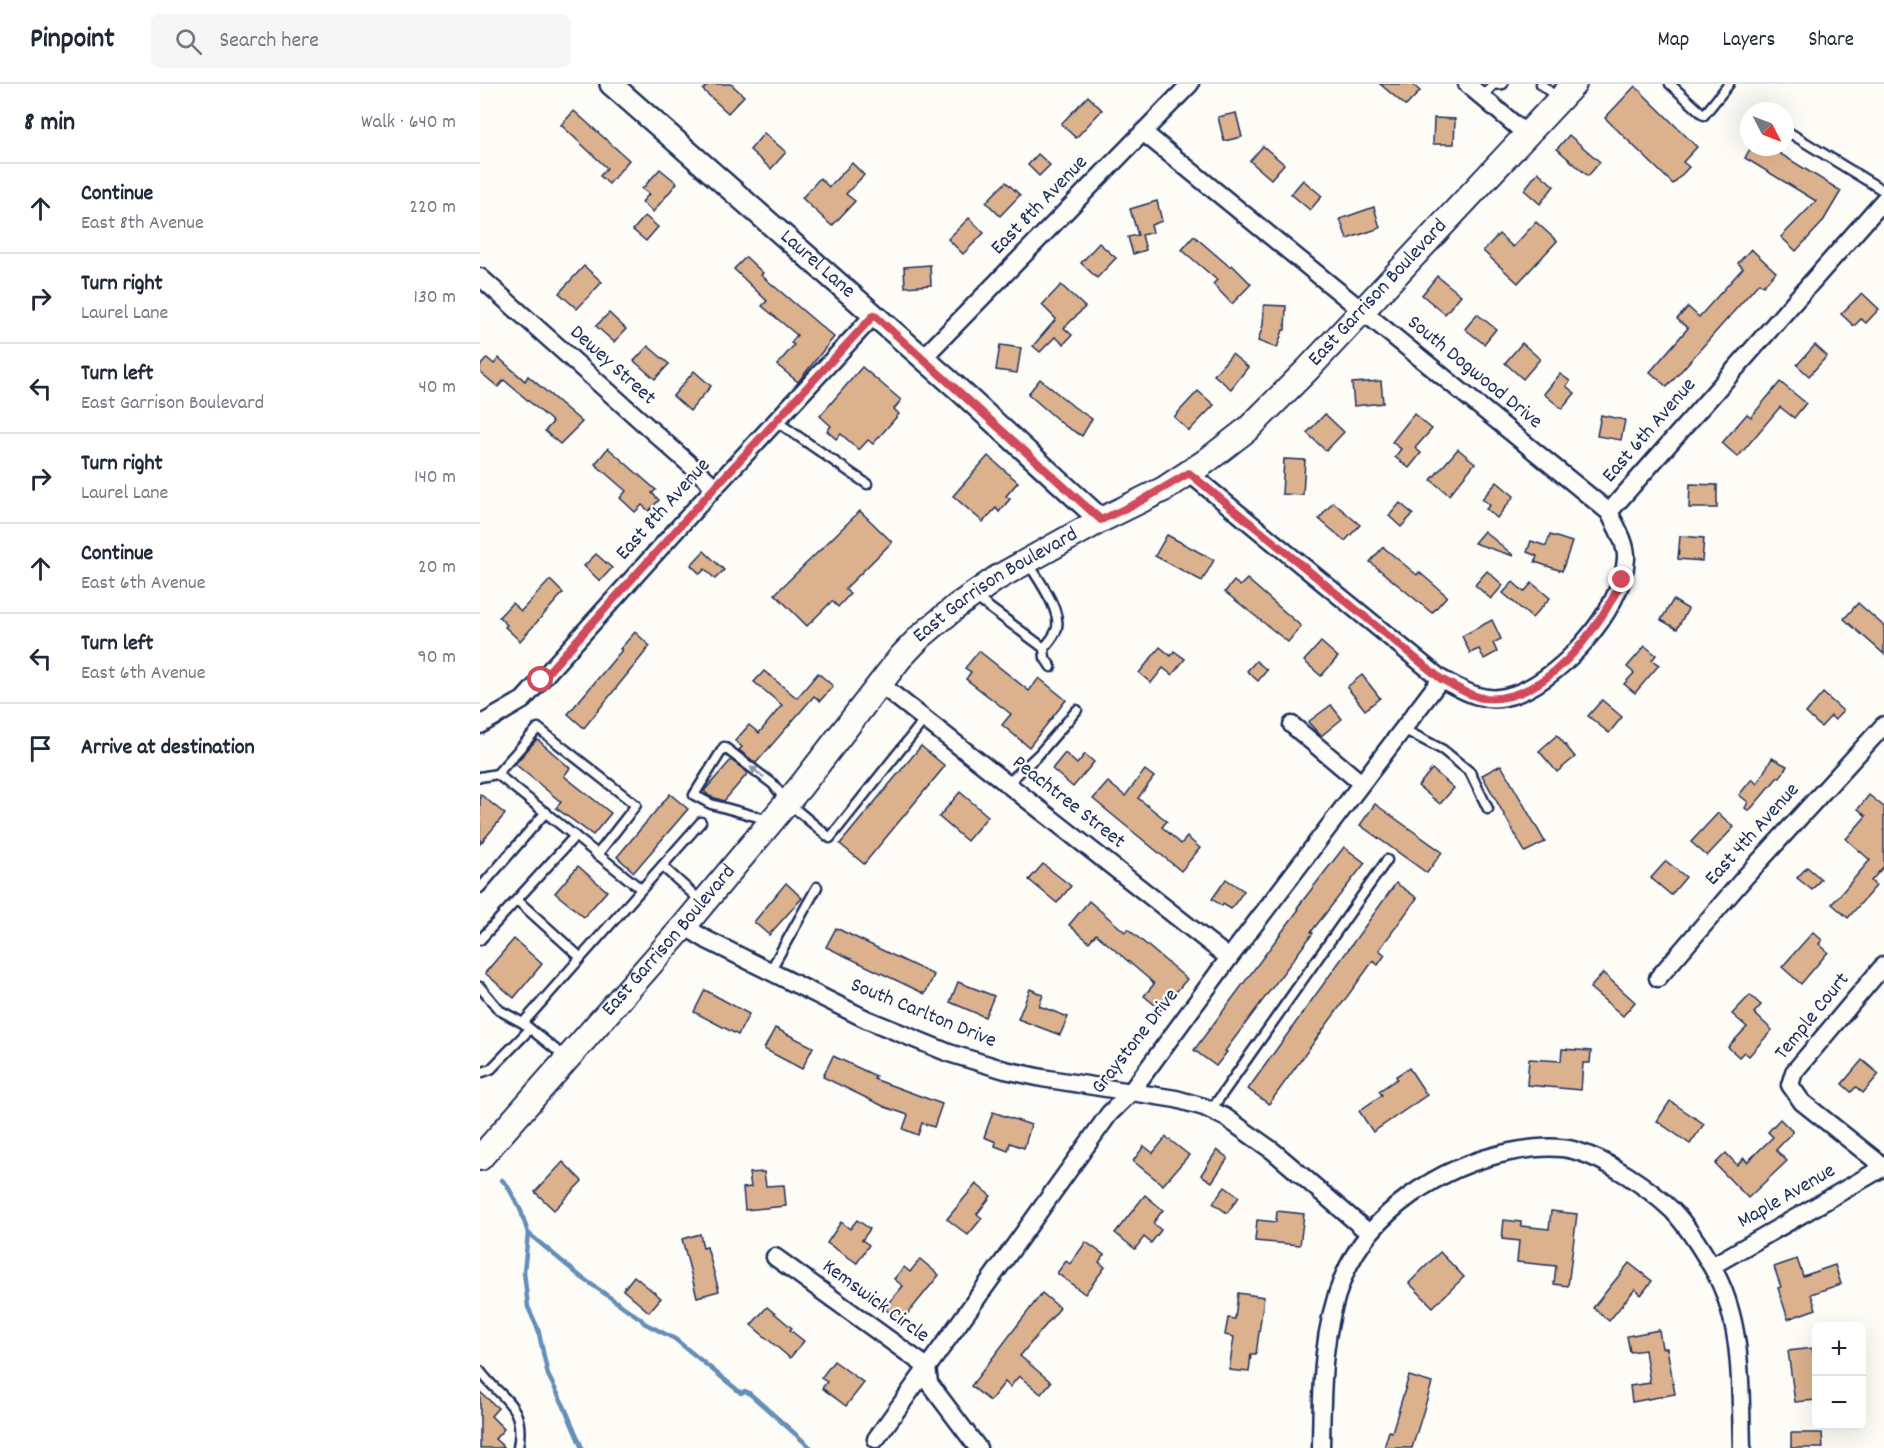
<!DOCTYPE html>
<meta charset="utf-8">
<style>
:root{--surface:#fff;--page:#f6f6f7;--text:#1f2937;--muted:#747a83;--line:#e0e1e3}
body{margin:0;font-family:Dekko,sans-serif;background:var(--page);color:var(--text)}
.controls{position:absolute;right:18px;bottom:18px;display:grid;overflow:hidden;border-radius:9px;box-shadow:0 6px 24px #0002}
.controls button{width:54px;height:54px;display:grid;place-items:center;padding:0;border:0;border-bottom:2px solid var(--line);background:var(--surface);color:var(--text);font:30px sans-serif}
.compass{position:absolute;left:1260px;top:18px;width:54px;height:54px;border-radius:50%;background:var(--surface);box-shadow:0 6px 24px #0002;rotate:132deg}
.stop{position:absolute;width:18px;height:18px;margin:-14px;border:4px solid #d1495b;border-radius:50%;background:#fff}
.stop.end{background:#d1495b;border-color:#fff;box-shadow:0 2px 6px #0008}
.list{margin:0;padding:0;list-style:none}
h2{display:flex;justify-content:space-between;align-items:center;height:78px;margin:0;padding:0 24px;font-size:26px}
h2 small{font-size:20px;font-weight:400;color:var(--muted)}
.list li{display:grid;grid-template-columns:39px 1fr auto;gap:18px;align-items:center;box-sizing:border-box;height:90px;padding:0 24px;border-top:2px solid var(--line)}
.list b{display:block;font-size:22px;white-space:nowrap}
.list p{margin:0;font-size:20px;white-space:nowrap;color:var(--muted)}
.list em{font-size:20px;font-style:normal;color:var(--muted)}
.icon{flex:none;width:33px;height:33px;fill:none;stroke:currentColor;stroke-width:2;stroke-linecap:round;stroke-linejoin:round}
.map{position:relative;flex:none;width:1404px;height:1364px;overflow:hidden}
header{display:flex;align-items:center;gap:36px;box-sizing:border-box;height:84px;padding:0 30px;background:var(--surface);border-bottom:2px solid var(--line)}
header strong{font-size:28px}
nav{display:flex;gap:33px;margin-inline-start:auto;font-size:21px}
.search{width:420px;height:54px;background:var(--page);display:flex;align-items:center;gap:15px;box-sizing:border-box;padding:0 21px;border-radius:9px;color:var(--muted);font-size:22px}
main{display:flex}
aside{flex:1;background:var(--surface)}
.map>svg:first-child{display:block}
</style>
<header>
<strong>Pinpoint</strong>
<div class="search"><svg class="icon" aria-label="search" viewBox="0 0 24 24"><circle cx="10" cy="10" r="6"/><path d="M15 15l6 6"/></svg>Search here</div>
<nav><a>Map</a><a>Layers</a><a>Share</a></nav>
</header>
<main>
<aside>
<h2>8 min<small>Walk · 640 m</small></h2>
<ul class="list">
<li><svg class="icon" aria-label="ahead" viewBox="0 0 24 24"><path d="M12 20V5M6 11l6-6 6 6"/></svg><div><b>Continue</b><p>East 8th Avenue</p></div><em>220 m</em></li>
<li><svg class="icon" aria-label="right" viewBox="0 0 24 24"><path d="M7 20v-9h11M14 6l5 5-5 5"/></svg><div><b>Turn right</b><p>Laurel Lane</p></div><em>130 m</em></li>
<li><svg class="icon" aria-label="left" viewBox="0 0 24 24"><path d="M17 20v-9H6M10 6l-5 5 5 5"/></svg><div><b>Turn left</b><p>East Garrison Boulevard</p></div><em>40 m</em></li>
<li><svg class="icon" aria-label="right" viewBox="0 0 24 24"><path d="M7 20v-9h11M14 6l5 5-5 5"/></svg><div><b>Turn right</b><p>Laurel Lane</p></div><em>140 m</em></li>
<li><svg class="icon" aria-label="ahead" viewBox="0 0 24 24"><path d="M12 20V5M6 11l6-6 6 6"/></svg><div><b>Continue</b><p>East 6th Avenue</p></div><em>20 m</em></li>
<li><svg class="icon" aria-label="left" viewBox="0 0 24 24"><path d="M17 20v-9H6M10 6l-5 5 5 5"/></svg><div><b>Turn left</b><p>East 6th Avenue</p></div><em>90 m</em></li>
<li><svg class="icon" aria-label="arrive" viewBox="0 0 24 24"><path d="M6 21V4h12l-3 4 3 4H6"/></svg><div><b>Arrive at destination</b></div></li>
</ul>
</aside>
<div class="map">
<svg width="1404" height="1364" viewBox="0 0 1404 1364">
<rect width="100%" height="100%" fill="#fdfcf7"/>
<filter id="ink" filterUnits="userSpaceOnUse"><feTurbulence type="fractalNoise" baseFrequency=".0167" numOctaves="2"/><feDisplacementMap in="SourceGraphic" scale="12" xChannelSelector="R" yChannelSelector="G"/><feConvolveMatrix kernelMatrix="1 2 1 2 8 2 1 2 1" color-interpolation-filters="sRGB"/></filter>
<g filter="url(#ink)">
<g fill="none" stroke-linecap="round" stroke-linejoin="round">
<g stroke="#638eb7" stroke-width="4.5">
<polyline points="22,1096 27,1101 41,1127 48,1149 44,1188 48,1223 58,1245 68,1291 84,1322 102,1364"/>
<polyline points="48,1149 101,1193 161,1235 164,1239 195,1255 261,1309 265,1307 269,1309 331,1364"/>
</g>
</g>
<g fill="#dcb18d" stroke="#1b2f5e" stroke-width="1.5">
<polygon points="229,0 251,0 264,12 248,29 223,6"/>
<polygon points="900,0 932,0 940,7 926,22"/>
<polygon points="1155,2 1217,63 1203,78 1209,83 1193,100 1125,34"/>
<polygon points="608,12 622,26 596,54 581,40"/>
<polygon points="94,27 149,76 129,100 120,92 127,84 81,41"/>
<polygon points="756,29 762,53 744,57 738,33"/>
<polygon points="954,34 975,35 974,60 953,60"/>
<polygon points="284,49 306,68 291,85 270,66"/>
<polygon points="1089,51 1120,78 1108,92 1077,65"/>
<polygon points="783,62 804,80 791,95 770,77"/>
<polygon points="1271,63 1289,63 1361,107 1342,139 1316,167 1301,153 1336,117 1265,74"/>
<polygon points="558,70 570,81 559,92 548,81"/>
<polygon points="372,79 384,91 366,110 375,117 352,142 322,114 340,94 349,103"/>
<polygon points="180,85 197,99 173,128 162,118 169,110 162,105"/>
<polygon points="1058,88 1074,102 1060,120 1044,106"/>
<polygon points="823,96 842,112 830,126 811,110"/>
<polygon points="526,98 540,111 520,132 506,118"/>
<polygon points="677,117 682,137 671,141 673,148 662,151 666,166 653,170 648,153 658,151 650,125"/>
<polygon points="894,123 900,144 867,155 860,135"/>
<polygon points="165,132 178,143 166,157 153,146"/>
<polygon points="489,134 504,149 483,170 468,155"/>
<polygon points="1056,138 1077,157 1038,199 1003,167 1019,150 1033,163"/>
<polygon points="714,152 750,183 752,181 771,200 752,220 733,200 737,196 702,166"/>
<polygon points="619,159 636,174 617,194 601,179"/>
<polygon points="1271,165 1296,188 1283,202 1279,199 1187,303 1170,288 1208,244 1197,235 1208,223 1219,233 1263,184 1258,179"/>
<polygon points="266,173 283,189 281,191 354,253 318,298 297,281 314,261 311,259 317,251 282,222 287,217 254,185"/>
<polygon points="450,181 451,201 425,203 424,183"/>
<polygon points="104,182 122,198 97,225 79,209"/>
<polygon points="957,192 981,211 965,230 942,211"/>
<polygon points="581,201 605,223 584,244 592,251 584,260 575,253 560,268 553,262 576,235 562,221"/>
<polygon points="1382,209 1399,225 1386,239 1381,235 1374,242 1361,230"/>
<polygon points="784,221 806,222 805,246 803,246 797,264 778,257 783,241"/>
<polygon points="129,229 146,245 134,258 116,242"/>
<polygon points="997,230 1016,245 1004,260 985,245"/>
<polygon points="1042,259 1060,275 1043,295 1025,279"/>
<polygon points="520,261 541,264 537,289 516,286"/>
<polygon points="1335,261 1347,272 1329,292 1317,281"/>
<polygon points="168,262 189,280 175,295 154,277"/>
<polygon points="752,270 768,283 751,305 734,291"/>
<polygon points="7,274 14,280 19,274 45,297 48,292 102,338 80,360 65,347 73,338 24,296 18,303 0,288 0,282"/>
<polygon points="382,283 421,316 414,325 419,330 393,360 388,356 379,366 361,350 356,355 347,347 351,342 340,332"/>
<polygon points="214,287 231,302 210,327 193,312"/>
<polygon points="1080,290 1090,297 1086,302 1095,309 1082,325 1064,310"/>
<polygon points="560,295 594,323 612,335 602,352 585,342 548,310"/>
<polygon points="901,297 903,319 874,322 872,299"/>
<polygon points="1300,298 1326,319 1314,334 1300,323 1258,373 1242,359 1267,330 1271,333"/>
<polygon points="718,307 734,321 709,347 694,333"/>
<polygon points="845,330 864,348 846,367 827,349"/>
<polygon points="934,330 952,345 935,364 941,369 929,384 915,373 921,365 912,358"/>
<polygon points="1121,331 1145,336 1141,356 1117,352"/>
<polygon points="128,364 176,406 172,409 179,416 169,427 162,421 155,428 140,414 146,407 115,380"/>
<polygon points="978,365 995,379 969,411 951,396"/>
<polygon points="508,372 538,398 526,412 530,415 519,428 516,424 503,438 473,412"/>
<polygon points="804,375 825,376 823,411 802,410"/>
<polygon points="1017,398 1034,412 1017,434 1006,425 1010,421 1002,415"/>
<polygon points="1210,400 1237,401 1237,424 1209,424"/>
<polygon points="853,418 880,441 865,457 839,435"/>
<polygon points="920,419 933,430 921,443 909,432"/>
<polygon points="380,427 412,458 365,505 370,510 358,523 352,517 327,542 295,510"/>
<polygon points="1004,447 1033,471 1033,472 994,459"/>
<polygon points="687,451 734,476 722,497 675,472"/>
<polygon points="1070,451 1092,458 1082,487 1055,478 1057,472 1047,468 1051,457 1066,462"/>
<polygon points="1200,452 1224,454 1222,477 1198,475"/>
<polygon points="903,463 937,491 939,488 967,512 952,529 890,478"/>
<polygon points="224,467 244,486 235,495 225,485 220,490 211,481"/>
<polygon points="116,470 132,484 120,497 104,482"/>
<polygon points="1007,487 1023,501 1011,515 995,501"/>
<polygon points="767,495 821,542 808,558 745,508 754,497 760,502"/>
<polygon points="70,496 83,509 40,557 25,543 27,541 19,533 32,519 41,527"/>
<polygon points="1033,498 1044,508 1052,499 1070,514 1052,534 1023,509"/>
<polygon points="1193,516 1208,525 1197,545 1181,536"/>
<polygon points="1378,519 1404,542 1404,570 1364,535"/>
<polygon points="1012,536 1021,555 1013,559 1017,568 1004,575 999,565 990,569 982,552"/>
<polygon points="155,548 170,562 104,644 88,630 142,566 140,565"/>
<polygon points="841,558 858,573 841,592 824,577"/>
<polygon points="1165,562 1176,571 1172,576 1179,581 1155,609 1144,600 1154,589 1147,583"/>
<polygon points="680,563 691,572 694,567 705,575 692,591 683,584 671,599 659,589"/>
<polygon points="499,567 549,607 559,594 586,616 549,663 522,641 531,630 486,595 491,588 485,584"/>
<polygon points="776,577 787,586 778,597 767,587"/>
<polygon points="284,587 317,614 338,589 353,602 340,617 334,612 276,679 259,666 262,663 255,657 269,641 279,649 302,621 274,598"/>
<polygon points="882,591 900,614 885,626 867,603"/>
<polygon points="1343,609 1363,627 1355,636 1351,632 1341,643 1326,629"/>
<polygon points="1122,616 1142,633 1129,649 1108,632"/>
<polygon points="851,621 862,635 841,652 828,638"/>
<polygon points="1077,651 1095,673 1077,688 1059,667"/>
<polygon points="57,655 90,684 84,692 131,729 113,751 76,724 81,718 35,680"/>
<polygon points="441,662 465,682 384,780 360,760"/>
<polygon points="585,669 597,680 605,670 614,678 593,703 572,685"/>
<polygon points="1292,674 1307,682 1300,694 1298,693 1269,727 1265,724 1268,718 1259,711 1272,695 1277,700"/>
<polygon points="251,676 268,689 244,717 229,712 224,707"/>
<polygon points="1021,681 1065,758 1045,768 1002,691"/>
<polygon points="952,685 974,704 960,720 938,702"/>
<polygon points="665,686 674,693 658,714 687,737 682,743 701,760 707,753 720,764 701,787 613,715 628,698 645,712"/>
<polygon points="480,708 508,732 487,757 459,733"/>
<polygon points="0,710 25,730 0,760"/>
<polygon points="190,710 208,725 154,788 137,773"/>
<polygon points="1389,711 1404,723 1404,782 1391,797 1396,802 1368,834 1352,820 1390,776 1366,755 1386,732 1378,725"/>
<polygon points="895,720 962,768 947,789 880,741"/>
<polygon points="1238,729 1254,743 1227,772 1211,758"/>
<polygon points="864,763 885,779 831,848 833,849 745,967 747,968 736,982 714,966 819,825 817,824"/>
<polygon points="1186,777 1206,793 1191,811 1171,794"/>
<polygon points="563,780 591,802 577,819 549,796"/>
<polygon points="98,782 127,807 104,833 75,809"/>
<polygon points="1327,783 1341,795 1332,806 1317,794"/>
<polygon points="746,795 764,807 751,825 743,820 742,822 732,815"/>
<polygon points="306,799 322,814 289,851 274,838"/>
<polygon points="916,799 937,814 899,866 905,871 898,881 893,877 789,1020 768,1005"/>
<polygon points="609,817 645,848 648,845 707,895 681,926 664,912 674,900 669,895 616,850 609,858 589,841"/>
<polygon points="356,844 454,891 445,910 346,863"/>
<polygon points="1333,848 1342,856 1339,860 1348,868 1321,900 1302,883"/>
<polygon points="34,855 62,880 34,914 5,889"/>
<polygon points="1123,889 1155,918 1143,932 1110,904"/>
<polygon points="478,898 514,912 505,933 470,918"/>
<polygon points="550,905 563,911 559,922 588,933 580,951 538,935"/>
<polygon points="225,906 269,930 258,951 214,928"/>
<polygon points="1270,911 1281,921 1274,929 1292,946 1269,972 1264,968 1259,973 1248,963 1267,943 1252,930"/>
<polygon points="295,944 333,963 322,985 284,965"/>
<polygon points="1082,965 1111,967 1110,979 1103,979 1101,1006 1047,1001 1049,975 1081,977"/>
<polygon points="353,972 396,992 394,995 462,1020 454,1043 442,1039 438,1051 423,1045 428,1031 405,1023 343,993"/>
<polygon points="1382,976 1399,990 1383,1009 1376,1003 1371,1008 1362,1000"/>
<polygon points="929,984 947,1011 893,1048 879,1027 902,1011 899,1007 917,995 916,992"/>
<polygon points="1190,1017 1224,1040 1210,1060 1177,1037"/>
<polygon points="513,1028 551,1041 544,1064 530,1059 528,1067 515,1062 516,1058 504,1053"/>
<polygon points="1300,1035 1313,1048 1296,1066 1307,1077 1268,1114 1235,1080 1246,1069 1257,1081 1264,1074 1267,1078 1293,1053 1288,1048"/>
<polygon points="686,1053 709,1071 683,1101 653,1077 664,1062 673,1069"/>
<polygon points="737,1066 748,1074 732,1098 721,1091"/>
<polygon points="83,1078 102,1097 74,1126 55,1108"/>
<polygon points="284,1088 286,1102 304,1101 306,1122 265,1126 263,1104 271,1103 269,1089"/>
<polygon points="496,1100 511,1112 497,1130 502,1134 488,1151 467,1135"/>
<polygon points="745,1103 759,1113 747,1129 733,1119"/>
<polygon points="665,1111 683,1126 673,1139 681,1146 671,1159 664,1153 655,1165 635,1149"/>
<polygon points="797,1127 824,1130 820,1161 775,1157 777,1136 796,1138"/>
<polygon points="1071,1127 1097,1130 1088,1202 1074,1200 1076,1182 1037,1178 1039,1157 1022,1155 1024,1136 1041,1138 1041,1142 1069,1145"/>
<polygon points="377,1136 390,1145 382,1156 389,1161 377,1179 347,1159 361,1138 370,1145"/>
<polygon points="220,1150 223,1164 227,1163 239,1207 217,1213 202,1155"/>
<polygon points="606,1158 624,1171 619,1178 625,1183 605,1210 577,1189 586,1177 590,1180"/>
<polygon points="960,1168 984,1193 953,1223 929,1199"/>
<polygon points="440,1175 459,1191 421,1238 404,1224 423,1202 414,1195 424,1183 430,1188"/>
<polygon points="1317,1175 1323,1192 1355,1181 1361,1200 1331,1210 1336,1225 1308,1235 1298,1204 1301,1203 1294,1183"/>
<polygon points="1149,1179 1172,1197 1161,1211 1155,1205 1129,1237 1113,1224"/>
<polygon points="154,1192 181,1214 169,1228 143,1206"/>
<polygon points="562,1209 580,1224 540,1272 571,1298 561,1310 539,1292 530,1303 525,1298 510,1317 491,1302"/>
<polygon points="758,1209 784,1213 776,1270 771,1270 769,1288 749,1286 754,1253 745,1251 748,1234 755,1235"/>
<polygon points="287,1223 312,1244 310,1246 324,1257 310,1274 271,1241"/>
<polygon points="1179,1246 1182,1264 1187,1264 1195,1310 1152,1318 1150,1302 1170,1299 1165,1266 1150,1268 1147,1252"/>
<polygon points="1333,1264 1333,1270 1336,1269 1336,1316 1315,1318 1308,1267"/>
<polygon points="354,1277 384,1299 366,1322 342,1304 347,1298 341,1294"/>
<polygon points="929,1292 952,1299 932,1364 904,1364 909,1347 912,1348"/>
<polygon points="0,1308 18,1324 11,1332 24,1345 15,1355 25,1364 0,1364"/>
<polygon points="1311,1349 1342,1349 1343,1364 1311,1364"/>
</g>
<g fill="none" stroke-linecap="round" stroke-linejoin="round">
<g stroke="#1b2f5e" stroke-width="13">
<g id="service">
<polyline points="1061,0 1077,14"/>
<polyline points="1190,0 1224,31 1249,0"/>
<polyline points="1002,13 1013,1 1023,0"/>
<polyline points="1305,46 1404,107"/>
<polyline points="296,337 387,400"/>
<path d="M549,480C558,495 581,526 577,544C575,552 569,558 564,564L565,574L571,583"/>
<polyline points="495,513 564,564"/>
<polyline points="923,645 963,666 990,688 1008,725"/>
<polyline points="0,693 17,690"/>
<polyline points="527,700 559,670 597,626"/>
<polyline points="289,736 231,720 214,711 244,663 293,700 307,718 350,754 445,635"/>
<polyline points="117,771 156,721 58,644 17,690 161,805"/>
<polyline points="182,782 222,818"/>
<polyline points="0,804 66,728"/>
<polyline points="37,816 100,873"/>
<polyline points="0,856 95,752"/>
<polyline points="290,887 337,803"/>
<polyline points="0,903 19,926 43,939"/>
<polyline points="85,973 43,939 221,738"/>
<polyline points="0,989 11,985 50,945"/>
<polyline points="731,1026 907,776"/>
<path d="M0,1287C22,1317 46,1319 38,1364"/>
</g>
</g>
<g stroke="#1b2f5e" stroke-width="21">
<g id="minor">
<polyline points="987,0 1047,51"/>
<path d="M663,48L1129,428C1135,441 1147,459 1146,475C1143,526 1075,603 1025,613C1002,619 981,605 961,595L709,389"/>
<polyline points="0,193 235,403"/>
<polyline points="443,274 710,0"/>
<polyline points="1129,428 1404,116"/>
<polyline points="400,600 749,874"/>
<polyline points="0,641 43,616 235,403 394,231"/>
<polyline points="812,641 881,699"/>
<polyline points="204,842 227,856 386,935 469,969 525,986 562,994 696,1015 724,1023 745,1033 793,1067 889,1149"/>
<polyline points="1404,881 1314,988 1310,1001 1322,1018 1404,1083"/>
<polyline points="1178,894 1266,792 1404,641"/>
<polyline points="295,1173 447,1283 449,1299 498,1364"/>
<polyline points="1232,1182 1404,1083"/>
<polyline points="396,1355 629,1030 650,1009 749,874 961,595"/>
<path d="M841,1364C842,1307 841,1248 863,1194C890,1127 961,1082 1030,1068C1050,1064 1073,1061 1093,1066C1127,1075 1168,1103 1193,1127C1208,1143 1221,1164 1232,1183C1264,1237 1260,1304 1262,1364"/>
</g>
</g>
<g stroke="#1b2f5e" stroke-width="26">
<g id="tertiary">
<path id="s1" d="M131,0L476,303L621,436"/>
</g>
</g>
<g stroke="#1b2f5e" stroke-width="28">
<g id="secondary">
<path id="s2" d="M0,1074L204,842L321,702L420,574L440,553L477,522L517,494L621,436L684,405L725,378L769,344L828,285L1094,0"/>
</g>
</g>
<use href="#service" stroke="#fdfcf7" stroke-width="8"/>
<use href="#minor" stroke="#fdfcf7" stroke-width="16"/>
<use href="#tertiary" stroke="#fdfcf7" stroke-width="21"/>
<use href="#secondary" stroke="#fdfcf7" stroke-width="24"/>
</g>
<defs><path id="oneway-solid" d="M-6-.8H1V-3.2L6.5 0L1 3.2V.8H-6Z" transform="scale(1.5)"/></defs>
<use fill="#8c96aa" href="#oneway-solid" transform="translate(277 688) rotate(-143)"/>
</g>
<g fill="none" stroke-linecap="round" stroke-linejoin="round" filter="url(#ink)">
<path stroke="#d1495b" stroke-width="8" d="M61,596L235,403L394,231L621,436L661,417L709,389L961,595C973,601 989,612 1003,614C1064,621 1119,545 1142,496"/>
</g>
<g text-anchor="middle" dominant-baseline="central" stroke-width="4.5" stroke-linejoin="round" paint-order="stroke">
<g font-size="21" fill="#1b2f5e" stroke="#fdfcf7">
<text transform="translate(560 122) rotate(-46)">East 8th Avenue</text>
<text stroke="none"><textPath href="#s1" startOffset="274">Laurel Lane</textPath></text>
<text stroke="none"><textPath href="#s2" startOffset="1260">East Garrison Boulevard</textPath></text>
<text transform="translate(132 282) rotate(42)">Dewey Street</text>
<text transform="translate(994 289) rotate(39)">South Dogwood Drive</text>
<text transform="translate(1170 347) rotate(-49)">East 6th Avenue</text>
<text transform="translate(184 426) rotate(-48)">East 8th Avenue</text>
<text stroke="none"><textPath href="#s2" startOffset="774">East Garrison Boulevard</textPath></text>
<text transform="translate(588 719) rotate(38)">Peachtree Street</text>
<text transform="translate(1273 751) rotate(-48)">East 4th Avenue</text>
<text stroke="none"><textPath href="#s2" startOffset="288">East Garrison Boulevard</textPath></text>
<text transform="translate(443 930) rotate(22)">South Carlton Drive</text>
<text transform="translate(1333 933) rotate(-51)">Temple Court</text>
<text transform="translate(656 958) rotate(-52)">Graystone Drive</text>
<text transform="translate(1307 1113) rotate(-30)">Maple Avenue</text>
<text transform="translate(395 1218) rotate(36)">Kemswick Circle</text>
</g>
</g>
</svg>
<div class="controls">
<button>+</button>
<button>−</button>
</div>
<svg class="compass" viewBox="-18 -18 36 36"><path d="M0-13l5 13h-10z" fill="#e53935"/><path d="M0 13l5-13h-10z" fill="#747a83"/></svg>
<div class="stop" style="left:61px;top:596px"></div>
<div class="stop end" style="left:1142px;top:496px"></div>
</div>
</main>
